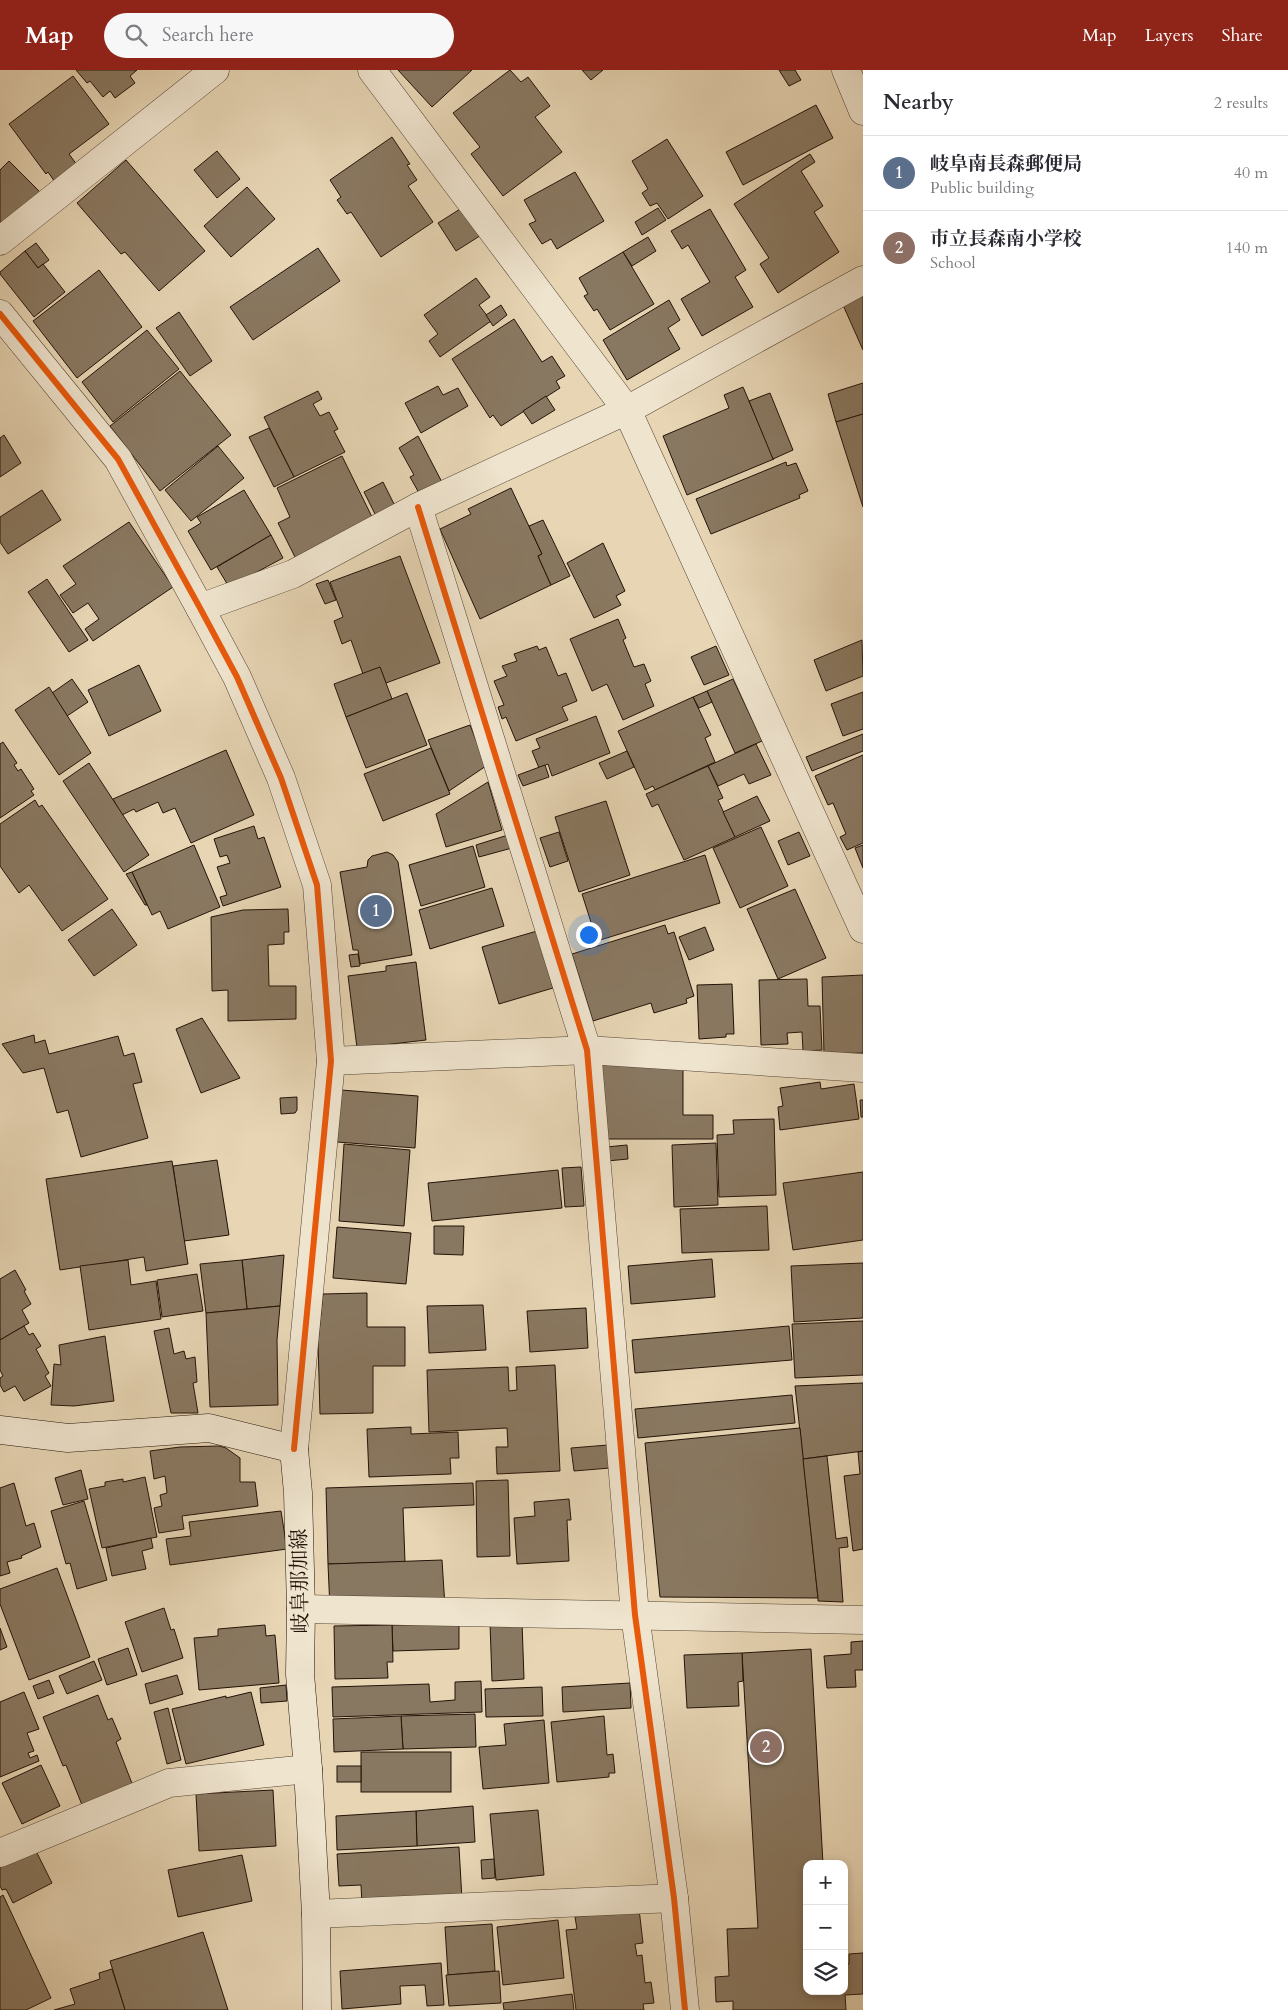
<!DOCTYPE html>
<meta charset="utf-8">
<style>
:root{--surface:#fff;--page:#f7f7f7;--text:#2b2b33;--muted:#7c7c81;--line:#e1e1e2;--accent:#8f2418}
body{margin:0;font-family:Cardo,"Noto Serif JP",serif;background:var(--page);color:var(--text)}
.controls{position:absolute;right:15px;bottom:15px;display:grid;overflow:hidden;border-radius:10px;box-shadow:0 2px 8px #0003}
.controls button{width:45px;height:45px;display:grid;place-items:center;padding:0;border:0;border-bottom:1px solid var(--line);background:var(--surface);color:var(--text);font:25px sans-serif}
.you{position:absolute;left:588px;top:864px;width:18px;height:18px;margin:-12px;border:4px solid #fff;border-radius:50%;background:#1a73e8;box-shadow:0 0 0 8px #1a73e833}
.badge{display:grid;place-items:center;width:32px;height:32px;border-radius:50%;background:var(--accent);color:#fff;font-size:16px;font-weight:700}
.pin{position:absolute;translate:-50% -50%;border:2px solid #fff;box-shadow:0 1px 5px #0006}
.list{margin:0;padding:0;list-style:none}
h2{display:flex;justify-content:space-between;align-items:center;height:65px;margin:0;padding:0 20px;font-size:21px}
h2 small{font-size:16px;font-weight:400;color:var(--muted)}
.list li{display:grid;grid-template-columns:32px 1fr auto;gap:15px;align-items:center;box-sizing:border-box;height:75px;padding:0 20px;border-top:1px solid var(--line)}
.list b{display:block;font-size:19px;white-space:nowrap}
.list p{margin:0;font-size:16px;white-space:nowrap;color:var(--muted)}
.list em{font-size:16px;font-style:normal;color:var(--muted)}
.icon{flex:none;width:28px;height:28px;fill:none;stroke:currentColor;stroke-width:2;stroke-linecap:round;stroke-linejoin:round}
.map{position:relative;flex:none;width:863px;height:1940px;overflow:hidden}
header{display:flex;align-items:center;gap:30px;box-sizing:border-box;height:70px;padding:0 25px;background:var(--accent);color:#fff}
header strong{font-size:24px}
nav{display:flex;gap:28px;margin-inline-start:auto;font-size:18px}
.search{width:350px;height:45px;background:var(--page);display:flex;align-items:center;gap:12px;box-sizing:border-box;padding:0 18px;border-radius:28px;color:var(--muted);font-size:19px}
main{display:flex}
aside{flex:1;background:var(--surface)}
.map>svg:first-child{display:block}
</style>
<header>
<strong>Map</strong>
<div class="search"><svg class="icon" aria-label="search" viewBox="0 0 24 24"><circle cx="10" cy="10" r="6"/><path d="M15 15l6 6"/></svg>Search here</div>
<nav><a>Map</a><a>Layers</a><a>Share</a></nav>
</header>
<main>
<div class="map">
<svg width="863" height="1940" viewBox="0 0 863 1940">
<rect width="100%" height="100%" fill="#e7d5b4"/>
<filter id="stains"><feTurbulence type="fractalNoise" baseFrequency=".004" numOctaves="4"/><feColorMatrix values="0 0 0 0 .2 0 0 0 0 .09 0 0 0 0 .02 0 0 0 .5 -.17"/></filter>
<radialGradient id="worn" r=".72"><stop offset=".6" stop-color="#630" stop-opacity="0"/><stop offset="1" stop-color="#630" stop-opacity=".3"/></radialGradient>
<g fill="#897861" stroke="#231308">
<polygon points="76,0 137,0 130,6 135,13 115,28 110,21 103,27 90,11 87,13"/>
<polygon points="398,0 472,0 432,37"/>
<polygon points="510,0 521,12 528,7 550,36 535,47 562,82 503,126 471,84 480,77 453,43"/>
<polygon points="582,0 603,0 591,10"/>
<polygon points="779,0 795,0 801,10 789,16"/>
<polygon points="73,6 109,54 69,84 77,95 55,112 48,102 46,104 9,54"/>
<polygon points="816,35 833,68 743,115 726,82"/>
<polygon points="392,67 410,94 407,95 417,110 408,116 433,152 381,187 351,142 347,144 337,130 341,127 330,110"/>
<polygon points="667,69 703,126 668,149 657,133 650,136 642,123 648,119 632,91"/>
<polygon points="217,81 240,109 217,128 194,100"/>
<polygon points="810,84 815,92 801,101 823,136 814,142 839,182 778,223 760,194 769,188 734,134"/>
<polygon points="126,90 205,181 159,221 125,182 121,184 77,133"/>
<polygon points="9,91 42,124 0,164 0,100"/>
<polygon points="575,102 604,151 557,179 551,169 542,174 529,154 536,151 524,130"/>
<polygon points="247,117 275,149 231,187 204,156"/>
<polygon points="468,134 486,162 456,181 438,153"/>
<polygon points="658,138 666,150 642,165 635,152"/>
<polygon points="710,139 746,200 735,207 753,237 702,266 681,229 710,212 688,175 682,179 671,161"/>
<polygon points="648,167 656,181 632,196 623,182"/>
<polygon points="36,173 49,190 38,198 25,181"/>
<polygon points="318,178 340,211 253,270 230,237"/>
<polygon points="25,181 38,198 43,194 65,222 34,247 0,204 0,202"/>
<polygon points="623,182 654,234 610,260 597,239 594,241 584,226 588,224 579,208"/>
<polygon points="99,200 142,257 77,308 33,251"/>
<polygon points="476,208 490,227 479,235 491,251 440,287 429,271 438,264 424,245"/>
<polygon points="863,224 863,280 843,235"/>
<polygon points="669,230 680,250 668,258 680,279 627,310 603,270"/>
<polygon points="501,235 507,245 493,256 486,245"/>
<polygon points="179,242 212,291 190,306 156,258"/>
<polygon points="514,249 542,292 552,286 565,306 556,311 560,318 501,356 493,345 490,348 452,289"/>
<polygon points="147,260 179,299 113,352 82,312"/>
<polygon points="180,301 231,365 160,421 110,356"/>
<polygon points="863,313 863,344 836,352 828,324"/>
<polygon points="438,316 443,325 458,318 468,336 421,363 405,333"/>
<polygon points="743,317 774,389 687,425 663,366 729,338 724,325"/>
<polygon points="318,321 322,329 313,334 320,346 329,342 338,359 334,361 345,382 294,407 264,347"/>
<polygon points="770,323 793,380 773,389 749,331"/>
<polygon points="546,326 555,340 532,354 523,341"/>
<polygon points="863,344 863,437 836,352"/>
<polygon points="269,358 294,407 274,417 249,367"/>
<polygon points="4,365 21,393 0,407 0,368"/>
<polygon points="418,366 445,418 423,430 410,407 414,405 399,378"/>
<polygon points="218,376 244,408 191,451 165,420"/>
<polygon points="342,386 374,451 296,489 278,453 290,447 277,418"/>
<polygon points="786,392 787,396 796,393 808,421 799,425 800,428 711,464 696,429"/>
<polygon points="383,412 396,438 377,448 364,422"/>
<polygon points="511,418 542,484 538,486 551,515 480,549 440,459 471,444 468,439"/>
<polygon points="42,420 61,450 8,484 0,472 0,447"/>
<polygon points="244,420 271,465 211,500 188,461 201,453 197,447"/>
<polygon points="543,450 570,506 551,515 538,486 542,484 529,456"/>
<polygon points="129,452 173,517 93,571 85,559 99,549 88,533 73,543 60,525 76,514 63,496"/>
<polygon points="271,465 283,488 229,517 217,497"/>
<polygon points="603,473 625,521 616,526 621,535 594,548 567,493"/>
<polygon points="400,486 440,593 386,613 380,597 363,604 351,570 342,574 334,551 343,547 330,512"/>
<polygon points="47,509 88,570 69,582 28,522"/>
<polygon points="328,510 336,530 325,534 316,514"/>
<polygon points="618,549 626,568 623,570 634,597 644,594 651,611 645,614 654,636 623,650 607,614 592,621 570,569"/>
<polygon points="862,570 863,606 826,621 814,590"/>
<polygon points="537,576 539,580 546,577 558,606 566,603 577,631 562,637 568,650 516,671 506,647 502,649 498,637 504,635 494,611 507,606 502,596 517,591 514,584"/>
<polygon points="716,576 729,605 704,615 691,587"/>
<polygon points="139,595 161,641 109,666 88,620"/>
<polygon points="380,597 392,629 346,647 334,614"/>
<polygon points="72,609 88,632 67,646 52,623"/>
<polygon points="733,609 762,671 735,683 707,621"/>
<polygon points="49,617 91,683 59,705 15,640"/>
<polygon points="707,621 712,632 699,638 693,627"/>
<polygon points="863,622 863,659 843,666 831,634"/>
<polygon points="407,623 427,675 366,698 346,647"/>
<polygon points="693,627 711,665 705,668 715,692 655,720 653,716 645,720 618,661"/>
<polygon points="596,646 610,683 552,706 548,694 539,698 532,681 540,678 536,669"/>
<polygon points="470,655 486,696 449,721 428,670"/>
<polygon points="863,664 863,681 812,701 806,687"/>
<polygon points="3,672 17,693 14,695 18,701 21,699 34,719 31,721 34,725 0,748 0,674"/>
<polygon points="756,674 771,705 749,714 744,704 718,716 708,696"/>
<polygon points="431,678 450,724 383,751 364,704"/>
<polygon points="226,680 254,745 191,773 175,738 163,743 158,732 136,742 134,739 122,745 113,729"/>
<polygon points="627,681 634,697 607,709 599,693"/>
<polygon points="863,685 863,773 847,780 840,767 846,764 833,733 828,735 815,706"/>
<polygon points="89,693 149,785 124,802 63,711"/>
<polygon points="545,695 549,707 523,716 518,705"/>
<polygon points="708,696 723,728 718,730 735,767 684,790 658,734 652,737 646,724"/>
<polygon points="488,712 502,760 446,777 436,744"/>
<polygon points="757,726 770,751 735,767 723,742"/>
<polygon points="35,730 39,737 42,735 108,829 62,861 29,815 19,823 0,796 0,754"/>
<polygon points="606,731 630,805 579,822 555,747"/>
<polygon points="254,756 258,769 264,767 281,817 223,836 220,827 227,825 217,797 230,793 227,785 220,787 214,769"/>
<polygon points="761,757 788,816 740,838 713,778"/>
<polygon points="559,762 568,791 550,797 540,768"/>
<polygon points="799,762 810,786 788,795 778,771"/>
<polygon points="508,765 512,778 479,787 476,775"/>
<polygon points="194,775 220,837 168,859 160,841 152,845 132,802"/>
<polygon points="863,775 863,798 855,778"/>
<polygon points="473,776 485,817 421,836 409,795"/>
<polygon points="387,782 393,785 398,792 412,885 360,894 358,880 353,880 340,802 367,797 368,790 372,786"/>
<polygon points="705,785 720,833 597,871 582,824"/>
<polygon points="132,802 147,835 145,835 126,804"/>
<polygon points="492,818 504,856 430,879 419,840"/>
<polygon points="795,819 826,888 778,909 747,839"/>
<polygon points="112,839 137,875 94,906 68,870"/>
<polygon points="288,839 289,862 284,862 284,874 268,875 269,916 296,916 296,949 228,951 228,920 212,921 211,847 243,840"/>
<polygon points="665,855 668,864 674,862 694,926 686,929 687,933 654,943 651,933 593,951 572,884"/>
<polygon points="705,857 714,880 689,890 679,867"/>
<polygon points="537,861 553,918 499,934 482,877"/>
<polygon points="358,884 360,896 351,897 349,885"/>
<polygon points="416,892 426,970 357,978 348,906 386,901 386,896"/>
<polygon points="863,905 863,983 824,984 822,907"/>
<polygon points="807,909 808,936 820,936 822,980 803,981 802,962 787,963 788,974 761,975 759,910"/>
<polygon points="732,914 734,964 726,964 726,967 699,969 697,915"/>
<polygon points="202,948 240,1008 201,1023 176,959"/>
<polygon points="34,965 35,973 45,970 49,984 118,966 124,986 134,983 142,1012 133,1014 148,1068 81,1087 68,1040 57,1043 44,998 23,1003 2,974"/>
<polygon points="683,994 683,1045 713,1045 713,1069 605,1069 600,995"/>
<polygon points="820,1012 821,1019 854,1014 859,1049 780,1060 778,1037 783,1036 780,1018"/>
<polygon points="341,1020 418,1026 415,1078 337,1072"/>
<polygon points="297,1027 297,1040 295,1043 281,1044 280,1028"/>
<polygon points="860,1030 863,1030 863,1047 861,1047"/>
<polygon points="774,1049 776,1125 719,1127 717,1065 734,1064 733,1050"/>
<polygon points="716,1073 718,1135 674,1137 672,1075"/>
<polygon points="344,1074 410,1080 404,1156 339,1151"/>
<polygon points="627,1075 628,1089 607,1091 606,1077"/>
<polygon points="217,1090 229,1165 184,1171 173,1096"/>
<polygon points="172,1091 188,1194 146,1201 144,1187 60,1200 46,1109"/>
<polygon points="581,1097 584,1136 565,1137 562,1098"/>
<polygon points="558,1100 562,1138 432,1151 428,1113"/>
<polygon points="863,1102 863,1170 793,1180 783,1113"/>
<polygon points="767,1136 769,1180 682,1183 680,1139"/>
<polygon points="434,1156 464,1156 463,1185 434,1184"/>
<polygon points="337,1157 411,1163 406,1214 333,1208"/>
<polygon points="284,1185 280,1236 247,1239 242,1190"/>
<polygon points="712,1189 715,1227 631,1234 628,1196"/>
<polygon points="128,1190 131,1215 156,1211 161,1249 89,1260 80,1196"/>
<polygon points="242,1190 247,1239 206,1243 200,1194"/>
<polygon points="863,1193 863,1248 794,1252 791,1196"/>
<polygon points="15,1200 26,1220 24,1221 31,1234 22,1240 29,1253 0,1270 0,1209"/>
<polygon points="197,1204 203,1241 162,1247 157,1210"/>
<polygon points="367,1223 367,1257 405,1257 405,1296 373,1296 373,1343 320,1344 318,1272 323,1224"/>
<polygon points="483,1235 486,1280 429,1283 427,1236"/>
<polygon points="280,1236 277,1270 278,1335 210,1337 206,1243"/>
<polygon points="586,1238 588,1278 530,1282 527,1241"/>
<polygon points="863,1251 863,1305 795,1308 792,1254"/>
<polygon points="24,1256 29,1265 33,1263 41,1276 36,1279 49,1303 45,1306 51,1316 24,1331 15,1316 4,1322 0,1315 0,1308 3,1306 0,1300 0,1270"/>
<polygon points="789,1256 792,1290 635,1303 632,1270"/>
<polygon points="169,1258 174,1284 184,1281 186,1289 195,1287 197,1312 193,1313 198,1343 171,1343 154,1261"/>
<polygon points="105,1266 114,1331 74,1336 51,1335 54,1294 61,1295 59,1275"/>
<polygon points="555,1295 560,1401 497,1404 496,1377 508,1377 507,1358 429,1362 427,1300 508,1297 509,1321 517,1320 516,1297"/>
<polygon points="863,1313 863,1381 803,1389 795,1316"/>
<polygon points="792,1325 795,1353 638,1368 635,1339"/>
<polygon points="411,1357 411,1364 458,1362 459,1388 450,1388 451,1404 369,1407 367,1359"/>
<polygon points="800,1358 818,1528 660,1527 645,1373"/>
<polygon points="608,1375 610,1398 574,1401 571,1378"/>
<polygon points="219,1376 226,1378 240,1388 240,1412 255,1412 258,1436 182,1446 184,1459 159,1463 154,1438 162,1436 160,1425 167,1423 165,1406 154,1409 150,1381 180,1377"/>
<polygon points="863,1381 863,1479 853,1481 844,1406 860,1404 858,1382"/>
<polygon points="827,1386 836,1469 847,1467 848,1477 839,1478 843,1532 818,1531 818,1528 803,1389"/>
<polygon points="81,1400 88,1429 63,1435 55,1408"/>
<polygon points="145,1407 157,1467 102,1478 89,1419 105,1416 105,1412 123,1409 123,1412"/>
<polygon points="508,1410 510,1486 477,1487 476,1411"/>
<polygon points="14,1413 26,1456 34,1453 41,1477 21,1486 22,1488 7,1492 10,1503 0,1506 0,1418"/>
<polygon points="473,1413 474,1435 403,1438 405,1492 328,1494 326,1418"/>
<polygon points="569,1429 571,1450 567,1450 569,1491 517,1494 514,1448 535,1446 534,1432"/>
<polygon points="84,1431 107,1510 77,1519 70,1493 66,1494 51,1441"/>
<polygon points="281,1441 287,1479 170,1495 166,1469 191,1466 189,1452"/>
<polygon points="151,1468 153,1478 142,1481 146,1499 112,1506 106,1478"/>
<polygon points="442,1490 445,1537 330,1539 328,1494"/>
<polygon points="57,1498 90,1587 29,1610 0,1534 0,1519"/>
<polygon points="164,1538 171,1560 174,1559 183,1588 142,1602 125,1552"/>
<polygon points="522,1552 524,1609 492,1611 490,1553"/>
<polygon points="459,1554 459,1579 393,1581 392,1555"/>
<polygon points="265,1555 266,1566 275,1565 279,1613 199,1620 194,1568 218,1566 218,1559"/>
<polygon points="392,1555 393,1592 387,1592 388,1608 335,1609 334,1556"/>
<polygon points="0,1558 7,1577 0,1580"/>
<polygon points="863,1571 863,1600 855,1600 856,1617 827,1618 824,1586 851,1584 851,1572"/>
<polygon points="128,1578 137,1605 107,1615 98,1589"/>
<polygon points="811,1579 823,1794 807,1794 807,1921 844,1921 844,1894 849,1894 849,1884 863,1883 863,1924 845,1925 846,1940 733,1940 733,1931 716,1932 715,1907 729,1906 727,1859 758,1858 742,1583"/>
<polygon points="742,1583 743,1611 738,1612 739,1636 687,1638 684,1585"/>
<polygon points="94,1591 102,1610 67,1624 59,1606"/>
<polygon points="177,1605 183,1624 150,1634 145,1614"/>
<polygon points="49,1610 54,1623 38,1629 33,1616"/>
<polygon points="481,1611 482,1642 333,1647 332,1617 429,1614 430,1632 455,1630 455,1612"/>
<polygon points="630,1613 631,1638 563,1642 562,1617"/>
<polygon points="286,1615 287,1631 261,1633 260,1618"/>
<polygon points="542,1617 543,1646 486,1647 485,1619"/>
<polygon points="24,1622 39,1659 27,1663 34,1681 28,1683 30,1688 37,1685 39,1691 0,1707 0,1632"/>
<polygon points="251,1622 264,1675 186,1694 172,1639 226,1626 226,1628"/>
<polygon points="98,1625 108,1650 112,1648 121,1669 116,1672 133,1716 82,1735 66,1695 63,1696 43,1647"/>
<polygon points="168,1638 181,1690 167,1694 154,1642"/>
<polygon points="475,1644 476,1677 403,1679 401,1646"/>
<polygon points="401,1646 403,1679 334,1682 333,1649"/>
<polygon points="604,1646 607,1685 613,1684 615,1703 609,1703 609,1707 557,1712 551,1652"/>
<polygon points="544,1650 549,1713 483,1719 479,1677 506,1675 504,1654"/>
<rect x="361" y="1682" width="90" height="40"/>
<polygon points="41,1695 60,1736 22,1754 2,1713"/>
<rect x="337" y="1696" width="24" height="16"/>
<polygon points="273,1720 276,1776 199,1781 196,1724"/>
<polygon points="473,1736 475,1772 417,1776 416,1741"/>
<polygon points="538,1740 544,1805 496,1810 490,1744"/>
<polygon points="416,1741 417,1776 337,1780 336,1746"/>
<polygon points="459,1777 462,1830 362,1835 361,1815 339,1816 337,1784"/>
<polygon points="35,1779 52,1813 13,1833 6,1819 2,1820 0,1816 0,1796"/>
<polygon points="242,1785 252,1831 178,1847 168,1800"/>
<polygon points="494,1789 495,1808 482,1809 481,1790"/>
<polygon points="3,1825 51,1928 26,1940 0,1940 0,1827"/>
<polygon points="639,1839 643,1873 635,1874 637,1886 642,1885 645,1913 651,1912 654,1933 643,1934 644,1940 576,1940 566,1860 577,1859 575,1847"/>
<polygon points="558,1850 564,1908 503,1915 497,1857"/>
<polygon points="492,1854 495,1901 448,1905 445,1857"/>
<polygon points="203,1862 228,1940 125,1940 110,1891"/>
<polygon points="441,1893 444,1935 427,1936 425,1915 400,1916 401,1934 342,1939 340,1901"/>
<polygon points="112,1899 125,1940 54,1940 75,1934 70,1919 100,1909 99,1903"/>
<polygon points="499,1901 501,1933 449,1936 446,1905"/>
<polygon points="572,1924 574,1940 504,1940 503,1933"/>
</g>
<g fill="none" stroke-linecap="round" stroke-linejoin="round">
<g stroke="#544433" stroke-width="29">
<g id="street">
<polyline points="372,0 627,340 863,859"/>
<polyline points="846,0 863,41"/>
<polyline points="0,171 215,0"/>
<polyline points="0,244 118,389 200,538 237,607 281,708 317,815 331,991 294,1379"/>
<polyline points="418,437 587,980 635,1545 674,1828 685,1940"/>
<polyline points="200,538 293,504 418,437 627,340 863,210"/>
<polyline points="331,991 587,980 863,998"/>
<polyline points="301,1539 863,1550"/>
<polyline points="0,1783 169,1713 308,1699"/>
<polyline points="316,1844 674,1828"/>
</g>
</g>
<g stroke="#231308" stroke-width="29">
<polyline id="secondary" points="0,1360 68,1368 209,1358 294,1379 298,1423 301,1539 300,1604 308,1699 316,1844 317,1940"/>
</g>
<use href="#street" stroke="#efe4ce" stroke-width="28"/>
<use href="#secondary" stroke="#efe4ce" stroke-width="28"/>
<g stroke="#efe4ce" stroke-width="9">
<g id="cycleway">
<polyline points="0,244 118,389 200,538 237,607 281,708 317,815 331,991 294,1379"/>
<polyline points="418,437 587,980 635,1545 674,1828 685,1940"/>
</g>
</g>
<use href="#cycleway" stroke="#e8590c" stroke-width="6"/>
</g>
<g text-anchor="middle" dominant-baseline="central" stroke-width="4" stroke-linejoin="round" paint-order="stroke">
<g font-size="21" fill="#231308" stroke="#efe4ce">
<text transform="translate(300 1511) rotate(-91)">岐阜那加線</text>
</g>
</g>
<rect width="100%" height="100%" filter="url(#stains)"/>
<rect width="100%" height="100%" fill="url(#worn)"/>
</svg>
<div class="controls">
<button>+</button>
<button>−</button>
<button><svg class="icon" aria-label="layers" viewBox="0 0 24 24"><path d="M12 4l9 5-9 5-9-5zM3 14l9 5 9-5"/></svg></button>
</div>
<div class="you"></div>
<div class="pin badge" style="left:376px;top:841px;background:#5c6f8a">1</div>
<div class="pin badge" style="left:766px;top:1677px;background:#8d6e63">2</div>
</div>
<aside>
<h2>Nearby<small>2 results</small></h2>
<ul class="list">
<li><span class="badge" style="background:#5c6f8a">1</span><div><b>岐阜南長森郵便局</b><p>Public building</p></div><em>40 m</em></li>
<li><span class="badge" style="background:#8d6e63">2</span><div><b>市立長森南小学校</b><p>School</p></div><em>140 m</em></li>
</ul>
</aside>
</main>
